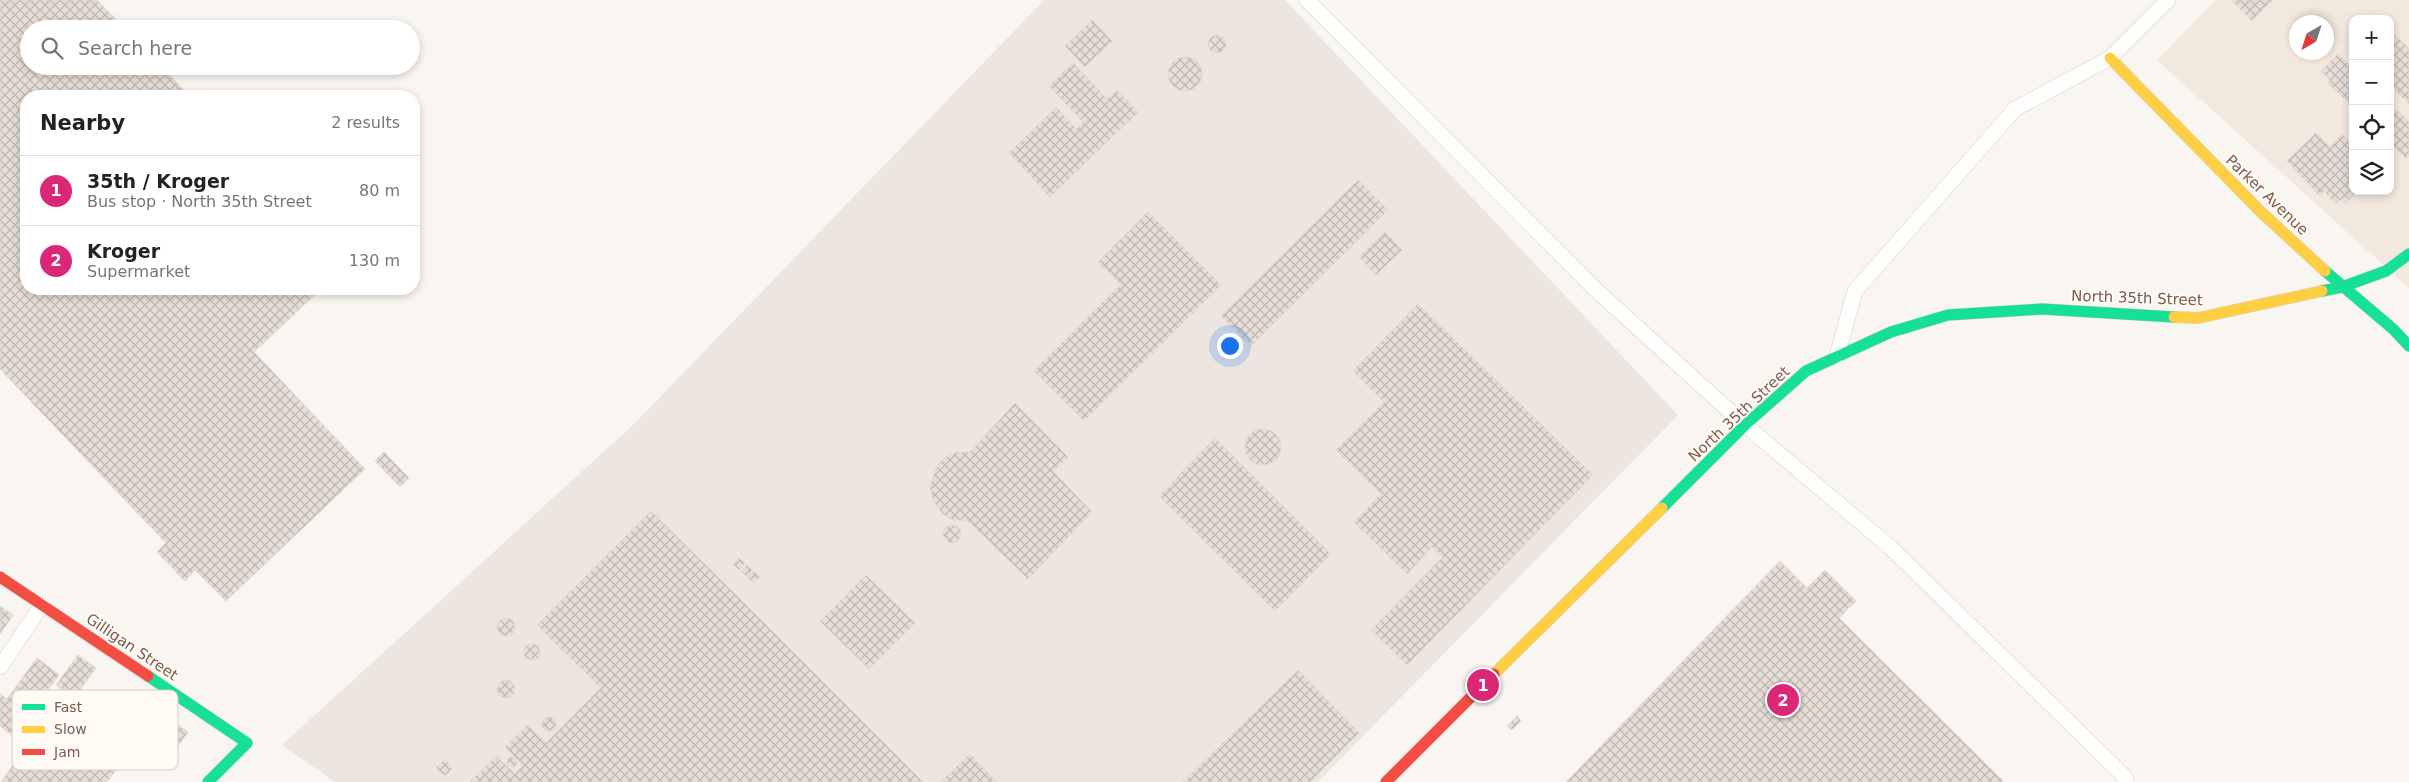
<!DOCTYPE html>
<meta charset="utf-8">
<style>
:root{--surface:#fff;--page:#f6f6f6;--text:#222;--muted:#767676;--line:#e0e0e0;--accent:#db2777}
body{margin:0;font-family:"DejaVu Sans",sans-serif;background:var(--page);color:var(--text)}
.controls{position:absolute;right:15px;top:15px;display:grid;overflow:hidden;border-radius:10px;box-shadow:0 2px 8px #0003}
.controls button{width:45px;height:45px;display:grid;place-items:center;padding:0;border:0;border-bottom:1px solid var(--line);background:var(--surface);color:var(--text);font:25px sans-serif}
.compass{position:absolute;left:2289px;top:15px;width:45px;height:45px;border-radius:50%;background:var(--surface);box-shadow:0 2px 8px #0003;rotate:219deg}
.you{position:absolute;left:1229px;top:345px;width:18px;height:18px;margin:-12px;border:4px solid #fff;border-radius:50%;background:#1a73e8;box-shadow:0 0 0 8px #1a73e833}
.badge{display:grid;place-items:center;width:32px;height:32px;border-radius:50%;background:var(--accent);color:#fff;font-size:16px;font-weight:700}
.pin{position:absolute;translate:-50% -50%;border:2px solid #fff;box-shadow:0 1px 5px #0006}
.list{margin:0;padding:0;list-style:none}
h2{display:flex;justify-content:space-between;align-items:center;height:65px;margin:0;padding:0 20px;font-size:21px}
h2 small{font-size:16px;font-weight:400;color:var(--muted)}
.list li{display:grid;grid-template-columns:32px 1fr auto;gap:15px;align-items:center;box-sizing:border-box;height:70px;padding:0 20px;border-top:1px solid var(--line)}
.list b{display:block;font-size:19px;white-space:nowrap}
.list p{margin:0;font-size:16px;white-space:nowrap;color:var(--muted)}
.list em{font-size:16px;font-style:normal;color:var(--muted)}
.icon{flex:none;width:28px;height:28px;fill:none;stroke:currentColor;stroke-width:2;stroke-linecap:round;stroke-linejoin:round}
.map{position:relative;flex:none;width:2409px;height:782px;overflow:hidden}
.search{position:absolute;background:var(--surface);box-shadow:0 2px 8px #0003;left:20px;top:20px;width:400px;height:55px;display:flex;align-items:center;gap:12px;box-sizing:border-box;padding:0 18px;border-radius:28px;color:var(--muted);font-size:19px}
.panel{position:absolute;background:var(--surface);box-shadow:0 2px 8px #0003;left:20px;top:90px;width:400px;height:205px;border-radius:20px}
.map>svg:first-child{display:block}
</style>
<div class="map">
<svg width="2409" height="782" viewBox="0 0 2409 782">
<defs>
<pattern id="building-cross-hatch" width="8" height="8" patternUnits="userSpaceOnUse" patternTransform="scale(1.25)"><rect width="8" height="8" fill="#e6ded7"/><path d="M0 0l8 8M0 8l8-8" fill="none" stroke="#bfb7b1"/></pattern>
</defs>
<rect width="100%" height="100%" fill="#f9f5f0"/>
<path fill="#f2e8de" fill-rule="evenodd" d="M2216,0H2409V288L2157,60ZM2353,19H2390V191H2353ZM2296,22H2326V52H2296Z"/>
<polygon fill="#ede5e0" points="1044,0 1285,0 1678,415 1318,782 335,782 282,745 633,425"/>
<g fill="url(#building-cross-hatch)" stroke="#e2d8d2">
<polygon points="0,0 97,0 125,29 29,29 29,66 161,66 189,96 26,96 26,289 321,289 254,352 365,469 226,601 195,570 185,581 157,552 166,543 0,369"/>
<polygon points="2231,0 2273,0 2252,21"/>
<polygon points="1092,20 1112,41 1085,67 1065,46"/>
<polygon points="2391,31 2409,49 2409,104 2390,85"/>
<circle cx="1217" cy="44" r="9"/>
<polygon points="2338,54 2353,69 2353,107 2328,83 2330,80 2321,71"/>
<circle cx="1185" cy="74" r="17"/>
<polygon points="1073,63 1107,99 1117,90 1138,112 1050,197 1009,153 1056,107 1076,129 1083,122 1049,86"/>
<polygon points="2390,104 2409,122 2409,155 2406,158 2390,143"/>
<polygon points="2316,133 2330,147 2342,134 2351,144 2353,142 2353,191 2358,191 2345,204 2341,199 2336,204 2324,191 2320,196 2287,161"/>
<polygon points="1358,180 1388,210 1251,346 1221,316"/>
<polygon points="1148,212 1221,285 1084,421 1034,371 1121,284 1098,262"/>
<polygon points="1385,232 1402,250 1376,275 1359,257"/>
<polygon points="1418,304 1593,475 1407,665 1371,630 1443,557 1432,547 1407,574 1354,522 1381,494 1336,450 1384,402 1353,371"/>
<polygon points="1015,403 1068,457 1053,471 1092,512 1028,579 968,521 951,519 943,514 933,501 930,485 938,464 946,457 957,452 970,452"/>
<circle cx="1263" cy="447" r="18"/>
<polygon points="1215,438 1331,554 1275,611 1159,496"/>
<polygon points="384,452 409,478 400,487 375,461"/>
<polygon points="651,511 749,608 923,782 470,782 496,756 515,774 523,765 505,747 528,725 546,743 601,688 537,625"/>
<circle cx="952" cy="534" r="9"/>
<polygon points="739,558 745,563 739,570 733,564"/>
<polygon points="1780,561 1807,588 1825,570 1856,601 1839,618 2004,782 1566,782"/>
<polygon points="747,565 752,570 747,577 741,571"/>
<polygon points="754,571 760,577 754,583 748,578"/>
<polygon points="866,575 915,623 869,669 820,621"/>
<polygon points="0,606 13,615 0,634"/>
<circle cx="506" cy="627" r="9"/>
<circle cx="532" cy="652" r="8"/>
<polygon points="78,655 96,668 74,698 56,685"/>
<polygon points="37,658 59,675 13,736 0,726 0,694 7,699"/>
<polygon points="1298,670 1359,733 1310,782 1183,782"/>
<circle cx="506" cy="689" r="9"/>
<polygon points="146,701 188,732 168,760 143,742 136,752 118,740"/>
<polygon points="1517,716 1521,721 1512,730 1507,726"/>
<circle cx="549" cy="724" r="7"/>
<polygon points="76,718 127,755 107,782 1,782 34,736 51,749"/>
<polygon points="970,754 997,782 941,782 946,777"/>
<circle cx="512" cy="762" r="5"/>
<polygon points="445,759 452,769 445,776 436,768"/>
</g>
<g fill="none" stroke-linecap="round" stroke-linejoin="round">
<g stroke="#d7d1cb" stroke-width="16">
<g id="lane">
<polyline points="1307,0 1596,290 1745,425 1890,547 2125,777 2126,782"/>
<polyline points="1837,356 1855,291 2015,109 2110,58 2168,0"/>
<polyline points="0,667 42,605"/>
</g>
</g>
<g stroke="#d9d2cb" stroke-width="12">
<g id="fast">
<polyline points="2325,271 2393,329 2409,346"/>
<polyline points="2322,291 2342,287 2386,271 2409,254"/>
<polyline points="1662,508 1745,425 1806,371 1891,332 1948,315 2042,309 2174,317"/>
<polyline points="148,676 247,743 208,782"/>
</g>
</g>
<g stroke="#d9d2cb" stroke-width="12">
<g id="slow">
<polyline points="2110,58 2260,211 2325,271"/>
<polyline points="2174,317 2198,318 2322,291"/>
<polyline points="1494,674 1662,508"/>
</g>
</g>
<g stroke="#d9d2cb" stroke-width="12">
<g id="jam">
<polyline points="0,577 148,676"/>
<polyline points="1386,782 1494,674"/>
</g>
</g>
<use href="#lane" stroke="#fefefd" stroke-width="15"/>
<use href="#fast" stroke="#16e098" stroke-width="11"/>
<use href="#slow" stroke="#ffcf43" stroke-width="11"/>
<use href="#jam" stroke="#f24e42" stroke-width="11"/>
</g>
<g text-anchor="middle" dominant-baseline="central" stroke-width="4" stroke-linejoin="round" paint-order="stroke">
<g font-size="15" fill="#7a5c4d" stroke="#fffaf3">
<text transform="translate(2267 195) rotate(44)">Parker Avenue</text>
<text transform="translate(2137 298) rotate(2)">North 35th Street</text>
<text transform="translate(1739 414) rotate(-43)">North 35th Street</text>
<text transform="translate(132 647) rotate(34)">Gilligan Street</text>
</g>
</g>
<rect x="12" y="690" width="166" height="80" rx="8" fill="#fffaf3" stroke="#d7cbc1" stroke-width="1"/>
<rect x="22" y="704" width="23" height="6" fill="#16e098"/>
<rect x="22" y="726" width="23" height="7" fill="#ffcf43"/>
<rect x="22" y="749" width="23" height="6" fill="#f24e42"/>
<g font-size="14" fill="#7a5c4d">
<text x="54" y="712">Fast</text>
<text x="54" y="734">Slow</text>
<text x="54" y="757">Jam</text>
</g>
</svg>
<div class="controls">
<button>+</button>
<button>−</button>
<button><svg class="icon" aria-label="locate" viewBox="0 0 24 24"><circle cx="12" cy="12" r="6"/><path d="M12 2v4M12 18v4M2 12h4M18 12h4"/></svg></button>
<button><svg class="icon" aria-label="layers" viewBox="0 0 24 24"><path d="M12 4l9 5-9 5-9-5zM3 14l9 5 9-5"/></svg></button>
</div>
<svg class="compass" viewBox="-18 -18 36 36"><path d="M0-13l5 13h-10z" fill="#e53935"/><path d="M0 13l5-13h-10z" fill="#767676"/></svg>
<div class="you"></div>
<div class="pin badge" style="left:1483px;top:685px">1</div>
<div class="pin badge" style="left:1783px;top:700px">2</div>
<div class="search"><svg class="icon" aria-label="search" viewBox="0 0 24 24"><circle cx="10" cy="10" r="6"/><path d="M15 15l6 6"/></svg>Search here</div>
<section class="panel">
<h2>Nearby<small>2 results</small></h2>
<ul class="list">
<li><span class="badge">1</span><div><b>35th / Kroger</b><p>Bus stop · North 35th Street</p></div><em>80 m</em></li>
<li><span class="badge">2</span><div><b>Kroger</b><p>Supermarket</p></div><em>130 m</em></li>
</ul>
</section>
</div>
